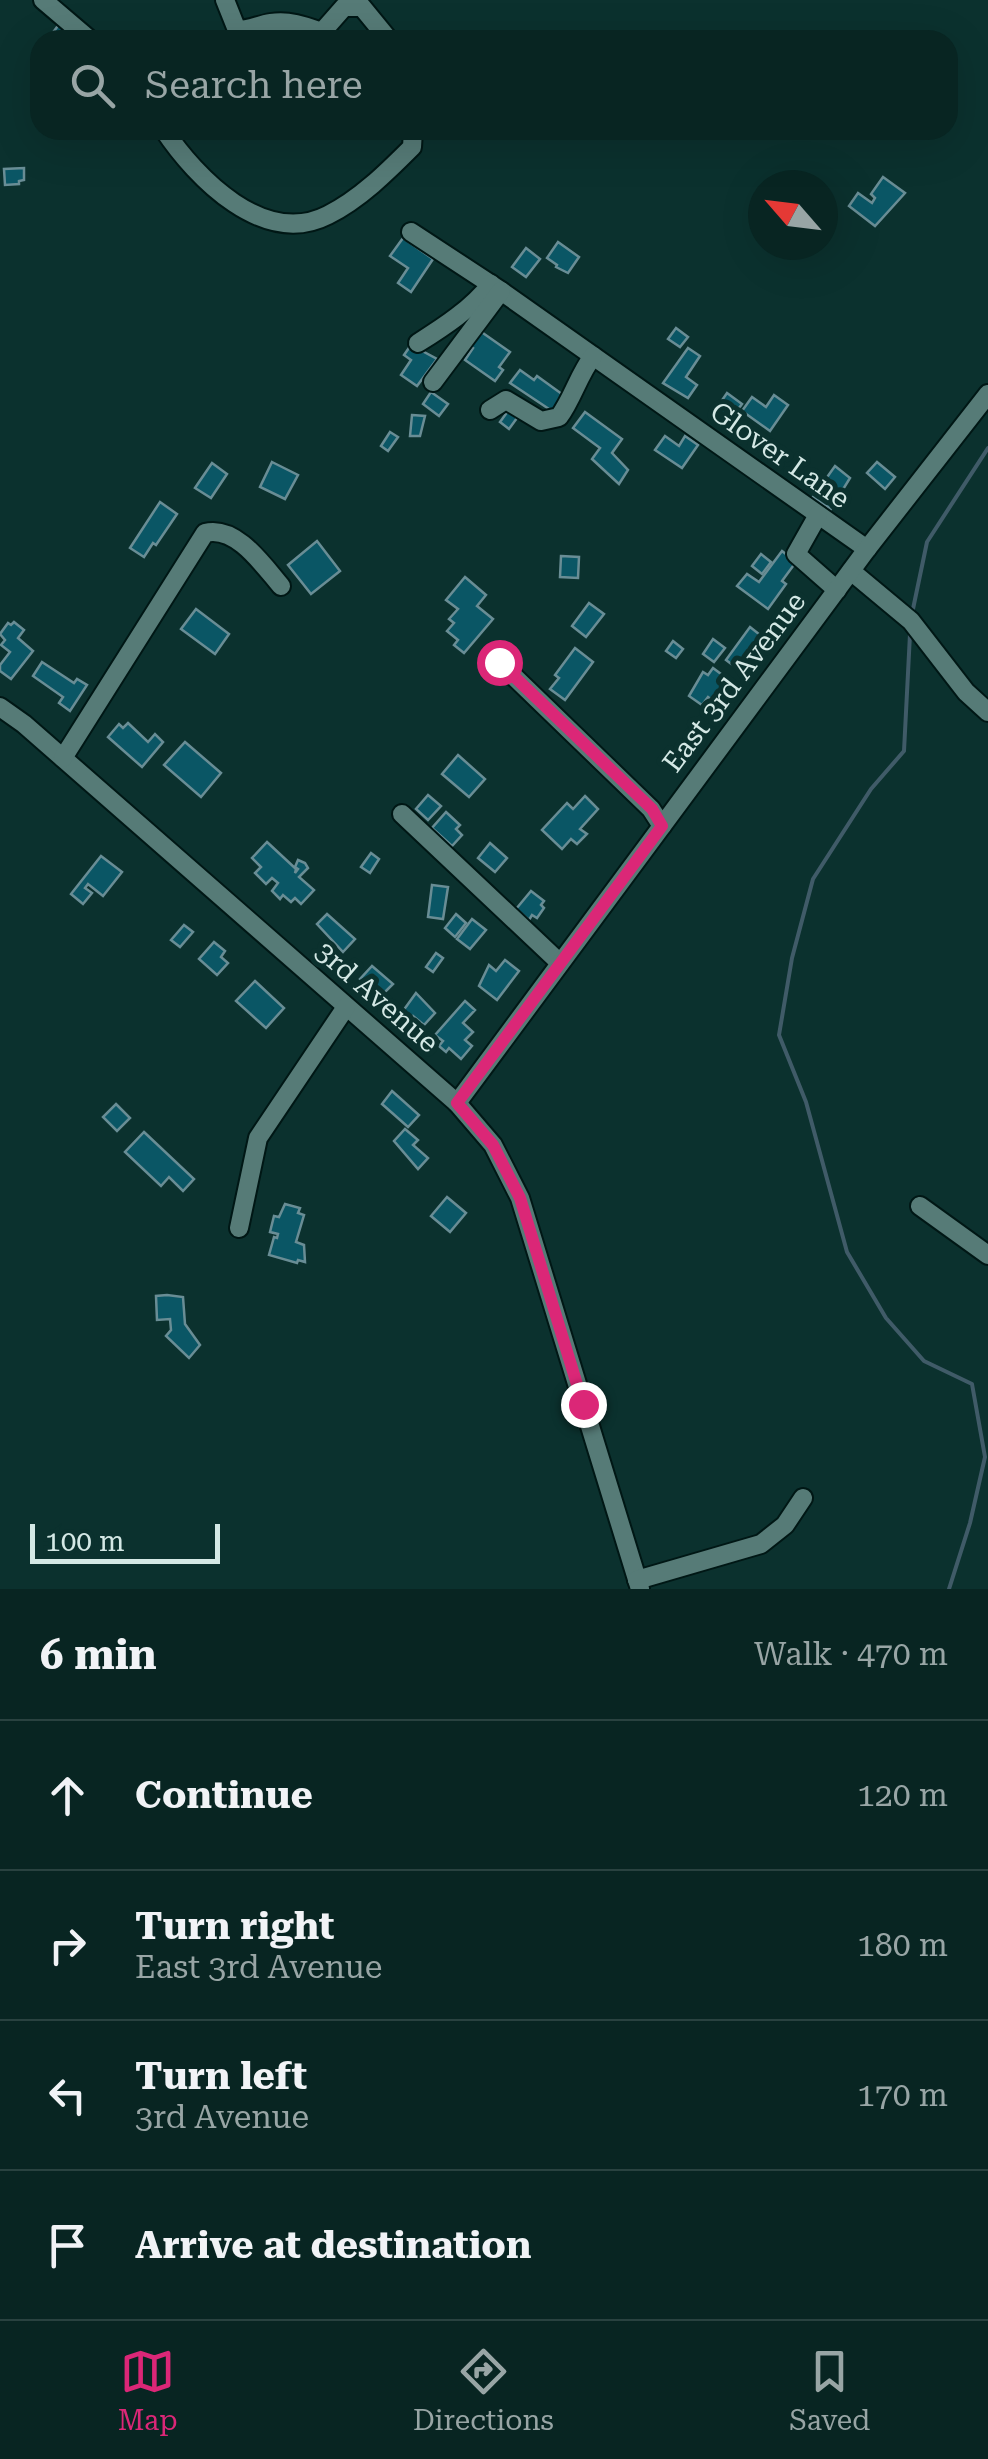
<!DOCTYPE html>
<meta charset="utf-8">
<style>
:root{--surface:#082522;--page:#16312f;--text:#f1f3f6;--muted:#98a5a5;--line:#294240;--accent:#db2777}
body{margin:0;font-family:"Roboto Serif",serif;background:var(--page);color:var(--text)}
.compass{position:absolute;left:748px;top:170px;width:90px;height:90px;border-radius:50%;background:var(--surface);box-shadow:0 10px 40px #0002;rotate:298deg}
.scale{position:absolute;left:30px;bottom:25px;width:190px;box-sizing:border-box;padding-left:10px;border:5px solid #d4e8e5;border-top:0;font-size:28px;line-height:35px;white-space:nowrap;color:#d4e8e5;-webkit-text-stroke:8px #0b312e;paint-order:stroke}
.stop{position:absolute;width:30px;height:30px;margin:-22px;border:8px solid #db2777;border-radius:50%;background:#fff}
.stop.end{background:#db2777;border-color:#fff;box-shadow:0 2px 10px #0008}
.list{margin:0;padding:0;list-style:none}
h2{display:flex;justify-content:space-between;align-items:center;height:130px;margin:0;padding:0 40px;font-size:42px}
h2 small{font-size:32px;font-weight:400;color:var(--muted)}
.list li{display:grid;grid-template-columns:65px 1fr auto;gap:30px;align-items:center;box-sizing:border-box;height:150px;padding:0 40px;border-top:2px solid var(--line)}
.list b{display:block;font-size:38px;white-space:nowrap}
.list p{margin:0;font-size:32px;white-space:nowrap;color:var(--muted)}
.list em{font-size:32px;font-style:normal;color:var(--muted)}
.icon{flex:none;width:55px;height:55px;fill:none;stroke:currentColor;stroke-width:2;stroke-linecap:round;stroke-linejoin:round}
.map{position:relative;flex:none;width:988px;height:1589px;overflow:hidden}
.search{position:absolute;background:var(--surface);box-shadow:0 10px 40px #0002;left:30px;right:30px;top:30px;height:110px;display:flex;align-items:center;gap:25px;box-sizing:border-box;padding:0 35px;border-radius:30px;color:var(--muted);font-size:38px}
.sheet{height:730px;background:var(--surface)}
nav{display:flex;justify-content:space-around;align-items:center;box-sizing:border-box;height:140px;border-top:2px solid var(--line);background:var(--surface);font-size:28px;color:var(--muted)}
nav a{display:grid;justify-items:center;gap:5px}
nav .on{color:var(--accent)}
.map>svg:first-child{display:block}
</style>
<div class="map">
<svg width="988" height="1589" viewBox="0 0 988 1589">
<rect width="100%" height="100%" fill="#0b312e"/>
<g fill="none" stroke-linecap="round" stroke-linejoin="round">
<g stroke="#405b68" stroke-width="4">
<polyline points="913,609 927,542 988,448"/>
<polyline points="910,634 904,751 871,789 813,879 792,958 779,1035 806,1102 847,1252 886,1318 924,1361 972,1384 985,1457 970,1523 949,1589"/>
</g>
</g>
<g fill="#0a5665" stroke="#698d95" stroke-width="2.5">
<polygon points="60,23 78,40 49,38"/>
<polygon points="24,168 24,180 19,181 19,184 5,185 4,169"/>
<polygon points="883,177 905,193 875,226 849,206 858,193 872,203 875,198 871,194"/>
<polygon points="403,238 433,259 411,292 398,283 408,268 390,256"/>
<polygon points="558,242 579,257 568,273 556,267 557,265 547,258"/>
<polygon points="526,248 540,259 526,277 512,267"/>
<polygon points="676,328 688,337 680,347 668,339"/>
<polygon points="480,331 510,352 499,367 503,370 495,381 465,360 473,348 470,346"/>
<polygon points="411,345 437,359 417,386 401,375 411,360 404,355"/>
<polygon points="688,348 700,356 686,377 697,385 688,398 663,383"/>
<polygon points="520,370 534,380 537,376 566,397 555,413 510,383"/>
<polygon points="431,392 448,404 439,416 423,404"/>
<polygon points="727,393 742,404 731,419 716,409"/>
<polygon points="774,395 788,405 770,431 742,411 752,397 766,407"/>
<polygon points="508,411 517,418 509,429 500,422"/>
<polygon points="585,412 622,439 612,453 628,470 619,484 592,459 600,448 573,428"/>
<polygon points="412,415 425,416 420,436 410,436"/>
<polygon points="390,432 398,437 388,451 381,446"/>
<polygon points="665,436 679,446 685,436 698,445 682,468 655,450"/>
<polygon points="272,462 298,475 285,499 260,487"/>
<polygon points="877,462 895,477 885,489 867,473"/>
<polygon points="212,463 227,474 211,498 195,488"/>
<polygon points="835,466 850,478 831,509 813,497"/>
<polygon points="160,502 177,514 156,545 153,543 144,557 130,548"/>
<polygon points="317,541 340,571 311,594 288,565"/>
<polygon points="782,551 796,562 782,581 786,584 768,609 737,586 747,574 759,582"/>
<polygon points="761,554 771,562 762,574 752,566"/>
<polygon points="561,556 579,557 578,578 560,577"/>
<polygon points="465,577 486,595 477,606 493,619 464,653 454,645 458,640 447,631 454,623 449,619 458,609 446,600"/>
<polygon points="589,603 604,614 586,637 572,626"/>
<polygon points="196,609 229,634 215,654 181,629"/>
<polygon points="14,622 24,630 18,638 33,651 11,679 0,671 0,665 10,652 1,645 5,640 0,634 8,623 11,625"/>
<polygon points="750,627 764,638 738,669 726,660"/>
<polygon points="713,639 725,648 714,662 703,654"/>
<polygon points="673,641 683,649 676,658 666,651"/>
<polygon points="575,648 593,662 565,700 550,689 559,678 555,675"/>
<polygon points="42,662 74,683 77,679 87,685 70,711 59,703 63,697 33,676"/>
<polygon points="713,668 729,680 712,700 708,697 702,705 689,696 703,672 708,675"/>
<polygon points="128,723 148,742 155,734 163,742 142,767 108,737 119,724 123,728"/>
<polygon points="185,742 221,773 201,797 164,765"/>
<polygon points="458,755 485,779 469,797 442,774"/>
<polygon points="428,795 441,806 428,820 416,809"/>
<polygon points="585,796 598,809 580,829 587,834 577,844 571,839 562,849 542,830 567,803 573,809"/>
<polygon points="446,812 460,825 456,829 462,835 452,846 432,828"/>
<polygon points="267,842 296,869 295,873 298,869 295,867 298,860 305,863 308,868 299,877 314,890 301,904 295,898 291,902 283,895 280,899 272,891 278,883 272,878 266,884 255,873 261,867 252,858"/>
<polygon points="490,843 507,858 495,872 478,858"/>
<polygon points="371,853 379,859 370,873 361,867"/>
<polygon points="101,856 122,872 103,896 88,884 85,888 92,893 83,904 71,894"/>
<polygon points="432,885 448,887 443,919 428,917"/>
<polygon points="531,891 544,901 541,905 544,908 537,918 532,915 529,920 516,909"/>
<polygon points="327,914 355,939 343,952 317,924"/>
<polygon points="456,914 466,923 455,937 445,928"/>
<polygon points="472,919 486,930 470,949 457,939"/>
<polygon points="184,925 193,932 180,947 171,940"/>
<polygon points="214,942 225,951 221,957 228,963 217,975 199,959"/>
<polygon points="436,953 443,958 433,972 426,967"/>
<polygon points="505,960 519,971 497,1000 479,986 489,965 496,971"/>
<polygon points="372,966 393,984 378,999 360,979"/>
<polygon points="255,981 284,1008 266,1028 236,1001"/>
<polygon points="416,993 435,1013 424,1025 413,1016 402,1028 395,1022"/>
<polygon points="465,1001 475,1010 463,1023 473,1032 465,1040 472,1046 461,1059 449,1048 446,1052 439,1046 443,1041 435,1035"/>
<polygon points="392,1091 419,1115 408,1127 382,1104"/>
<polygon points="116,1104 130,1118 117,1131 103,1117"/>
<polygon points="405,1129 418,1140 413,1145 428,1158 418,1169 394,1141"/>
<polygon points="144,1132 194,1179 183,1191 169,1177 161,1186 125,1152"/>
<polygon points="447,1197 466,1213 450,1232 431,1216"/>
<polygon points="285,1204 300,1208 298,1213 304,1215 296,1242 304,1245 305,1262 298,1260 297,1263 269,1255 274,1237 277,1238 278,1234 270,1232 274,1216 279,1217"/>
<polygon points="167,1295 183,1297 185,1324 200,1345 189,1358 166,1336 171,1330 170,1319 157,1320 156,1296"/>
</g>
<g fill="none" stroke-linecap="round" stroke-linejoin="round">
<g stroke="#001715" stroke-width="22">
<g id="minor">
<polyline points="43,0 90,40"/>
<path d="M225,0L237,30C250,30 258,25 271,23C289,20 305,26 322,32L344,7H362L389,40"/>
<path d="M164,130C196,178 264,248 328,215C360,199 387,172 412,147L413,130"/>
<polyline points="411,232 501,291 867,549"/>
<path d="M418,343C445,326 471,309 491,284"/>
<polyline points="433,382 501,291"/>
<path d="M490,410L506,400L541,421L559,417C573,398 578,376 593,356"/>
<polyline points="818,515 796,554 837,590"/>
<polyline points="851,571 911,621 966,692 988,712"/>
<polyline points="499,662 651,809 662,826"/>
<polyline points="0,707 24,724 457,1103 493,1145 520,1198 640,1589"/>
<path d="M63,758L205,533C236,525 263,565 281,586"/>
<polyline points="402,814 560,963"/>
<polyline points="457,1103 867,549 988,394"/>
<polyline points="920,1206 988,1255"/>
<polyline points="239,1228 258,1138 346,1007"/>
<polyline points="637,1580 761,1544 785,1525 803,1498"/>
</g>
</g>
<use href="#minor" stroke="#567b77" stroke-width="18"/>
</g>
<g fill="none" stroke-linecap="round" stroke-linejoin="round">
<polyline stroke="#db2777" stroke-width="12" points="499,662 652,809 662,826 457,1103 493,1145 520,1198 583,1404"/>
</g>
<g text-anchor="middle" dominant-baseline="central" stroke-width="10" stroke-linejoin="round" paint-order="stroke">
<g font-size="28" fill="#d4e8e5" stroke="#0b312e">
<text transform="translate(780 455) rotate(35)">Glover Lane</text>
<text transform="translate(734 682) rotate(-53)">East 3rd Avenue</text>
<text transform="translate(377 997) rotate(41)">3rd Avenue</text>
</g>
</g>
</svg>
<svg class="compass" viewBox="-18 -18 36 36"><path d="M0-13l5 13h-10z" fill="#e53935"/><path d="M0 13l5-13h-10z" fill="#98a5a5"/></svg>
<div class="scale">100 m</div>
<div class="stop" style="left:499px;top:662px"></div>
<div class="stop end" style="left:583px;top:1404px"></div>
<div class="search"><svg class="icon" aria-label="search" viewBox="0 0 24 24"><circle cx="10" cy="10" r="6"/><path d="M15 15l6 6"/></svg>Search here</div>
</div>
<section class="sheet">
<h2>6 min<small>Walk · 470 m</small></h2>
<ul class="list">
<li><svg class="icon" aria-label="ahead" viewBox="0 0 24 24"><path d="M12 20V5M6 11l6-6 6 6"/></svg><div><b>Continue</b></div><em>120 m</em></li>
<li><svg class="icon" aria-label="right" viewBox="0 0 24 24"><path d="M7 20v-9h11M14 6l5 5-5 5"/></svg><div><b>Turn right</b><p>East 3rd Avenue</p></div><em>180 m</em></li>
<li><svg class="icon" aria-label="left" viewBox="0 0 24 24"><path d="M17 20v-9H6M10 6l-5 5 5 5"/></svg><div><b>Turn left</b><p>3rd Avenue</p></div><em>170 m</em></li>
<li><svg class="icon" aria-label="arrive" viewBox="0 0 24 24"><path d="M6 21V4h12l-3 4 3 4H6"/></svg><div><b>Arrive at destination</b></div></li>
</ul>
</section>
<nav>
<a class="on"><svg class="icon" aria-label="map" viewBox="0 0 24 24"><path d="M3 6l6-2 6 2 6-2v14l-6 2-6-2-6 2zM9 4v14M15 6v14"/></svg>Map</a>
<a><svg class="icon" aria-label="directions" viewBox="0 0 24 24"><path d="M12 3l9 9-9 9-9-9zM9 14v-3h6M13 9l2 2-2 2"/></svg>Directions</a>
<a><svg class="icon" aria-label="saved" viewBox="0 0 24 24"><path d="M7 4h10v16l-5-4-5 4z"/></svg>Saved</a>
</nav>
